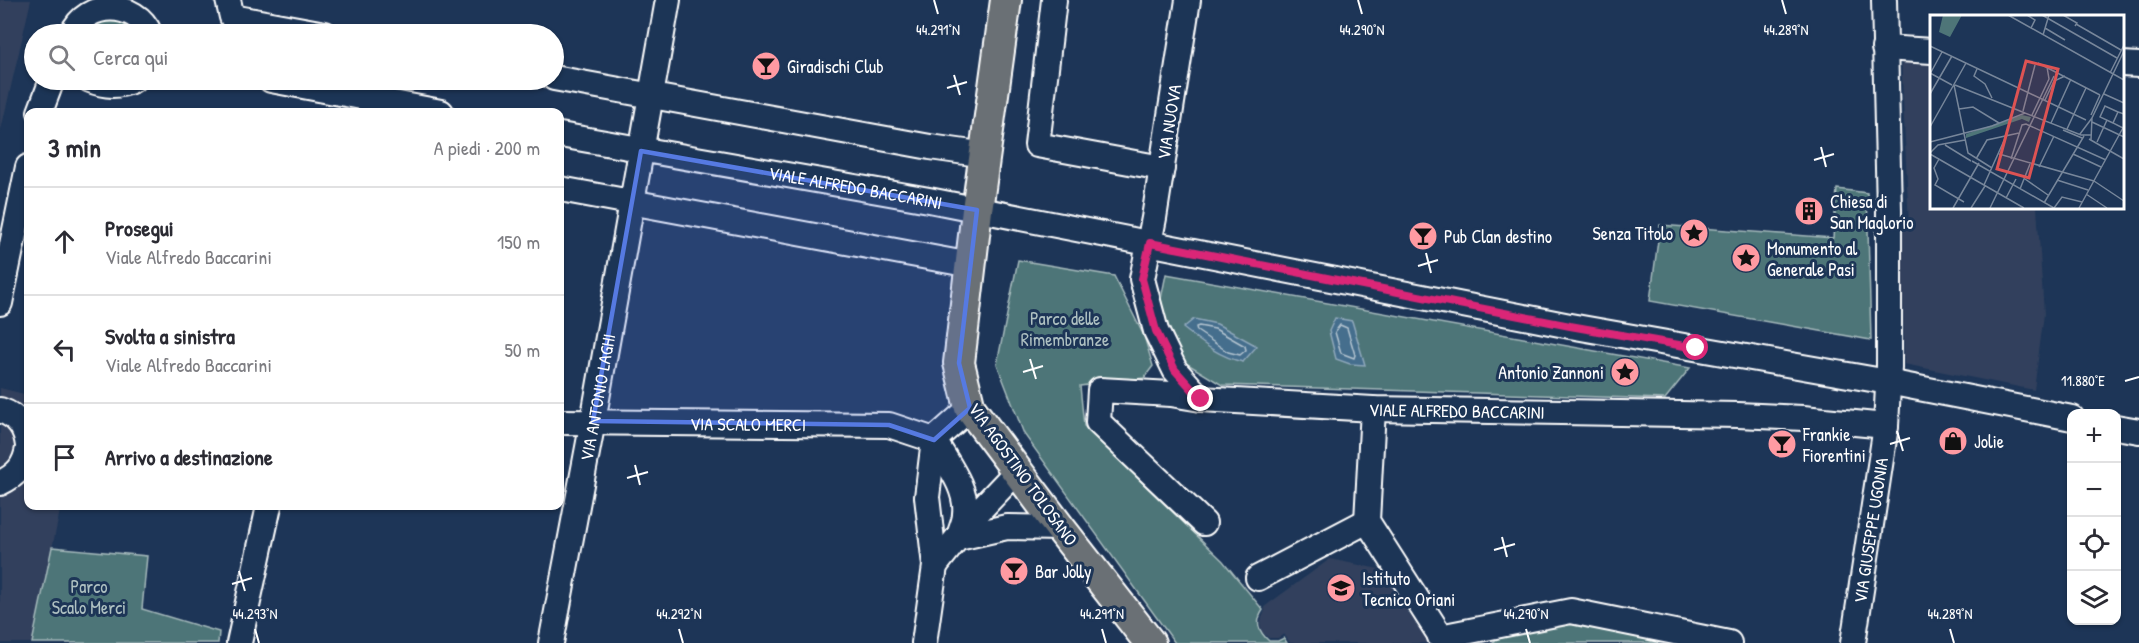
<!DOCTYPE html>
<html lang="it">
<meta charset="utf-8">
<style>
:root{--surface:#fff;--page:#f7f7f7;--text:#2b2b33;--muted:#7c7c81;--line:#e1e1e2}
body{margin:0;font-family:"Patrick Hand",sans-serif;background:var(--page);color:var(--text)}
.controls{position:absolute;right:18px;bottom:18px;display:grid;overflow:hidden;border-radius:12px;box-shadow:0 2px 4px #0004}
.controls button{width:54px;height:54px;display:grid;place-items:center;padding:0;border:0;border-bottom:2px solid var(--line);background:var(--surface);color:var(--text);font:30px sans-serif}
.stop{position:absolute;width:18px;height:18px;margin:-14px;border:4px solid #db2777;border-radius:50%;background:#fff}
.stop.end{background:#db2777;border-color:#fff;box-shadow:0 2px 6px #0008}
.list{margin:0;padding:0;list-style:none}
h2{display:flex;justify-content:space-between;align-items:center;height:78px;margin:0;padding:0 24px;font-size:26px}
h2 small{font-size:20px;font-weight:400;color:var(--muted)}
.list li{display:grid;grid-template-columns:39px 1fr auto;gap:18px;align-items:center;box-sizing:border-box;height:108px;padding:0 24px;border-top:2px solid var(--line)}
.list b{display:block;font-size:22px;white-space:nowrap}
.list p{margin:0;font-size:20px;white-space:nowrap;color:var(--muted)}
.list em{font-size:20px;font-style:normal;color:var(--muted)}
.icon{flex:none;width:33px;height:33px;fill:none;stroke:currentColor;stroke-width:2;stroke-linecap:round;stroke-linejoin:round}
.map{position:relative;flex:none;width:2139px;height:643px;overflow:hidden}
.search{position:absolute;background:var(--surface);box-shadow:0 2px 4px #0004;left:24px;top:24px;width:540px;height:66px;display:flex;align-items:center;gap:15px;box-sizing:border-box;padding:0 21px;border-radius:33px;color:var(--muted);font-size:22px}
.panel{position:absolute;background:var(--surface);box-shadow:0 2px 4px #0004;left:24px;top:108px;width:540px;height:402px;border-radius:12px}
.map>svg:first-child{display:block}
</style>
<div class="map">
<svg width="2139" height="643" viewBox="0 0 2139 643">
<rect width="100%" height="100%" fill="#1d3557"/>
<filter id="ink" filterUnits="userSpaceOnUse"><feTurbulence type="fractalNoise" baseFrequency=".0167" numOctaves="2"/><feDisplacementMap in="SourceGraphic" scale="12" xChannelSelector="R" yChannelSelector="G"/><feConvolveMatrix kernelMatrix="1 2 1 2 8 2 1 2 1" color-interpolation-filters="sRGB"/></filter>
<g filter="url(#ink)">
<g fill="#31415d">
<polygon points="0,0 31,0 0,134"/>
<polygon points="1901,56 1932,58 1932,207 2037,207 2044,314 2034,390 1904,364 1902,231 1909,226"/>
<polygon points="0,388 28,395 28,506 61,506 32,643 0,643"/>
<polygon points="1330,559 1379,569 1429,643 1290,643 1284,634 1278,638 1269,638 1262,632 1260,623 1265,610 1264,607"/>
</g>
<g fill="#4e7578" stroke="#a6babc" stroke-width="1.5">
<polygon points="98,19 126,20 138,34 84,34"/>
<polygon points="1837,189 1867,193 1871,340 1650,301 1660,225 1833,238"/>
<path d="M1018,260L1114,276L1144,336L1153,366L1144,378L1080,386L1084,426L1223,561L1263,610C1255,622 1258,631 1269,641H1278L1284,638L1287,643H1175L1024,434L997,364Z"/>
<polygon points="1166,274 1690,368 1665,399 1222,385 1181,360 1159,309"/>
<polygon points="52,547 147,556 142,609 219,632 218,643 32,643"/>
<polygon points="1571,623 1692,643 1492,643 1505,633"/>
</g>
<g fill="#456e8d" stroke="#8fa8bb" stroke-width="1.5">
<polygon points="1335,318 1352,321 1365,365 1350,364 1336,359 1329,331"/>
<path d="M1194,319L1217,324L1257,346L1243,362C1219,357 1202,343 1183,328Z"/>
</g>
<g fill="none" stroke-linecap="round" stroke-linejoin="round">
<g stroke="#b5c5d1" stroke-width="1.5">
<polygon points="1340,325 1347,328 1355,355 1354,358 1341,353 1335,332"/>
<polygon points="1199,326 1215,329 1245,346 1246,350 1240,355 1228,352 1197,331 1196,327"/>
</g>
<g stroke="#fff" stroke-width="28">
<g id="minor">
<polyline points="228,0 232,17 325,34"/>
<polyline points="1054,0 1037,145 1162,168"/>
<path id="s1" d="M1188,0L1154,218L1142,279L1156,331L1175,370L1201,399L1373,409L1738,415L1803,418L1886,426"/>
<path d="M72,34C86,0 136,0 150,34"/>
<polyline points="1884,48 1932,51"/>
<polyline points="2122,64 2139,65"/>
<polyline points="554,78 930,147 986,155"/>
<path d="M90,80C104,86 119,87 133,80"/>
<polyline points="271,80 441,112"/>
<polyline points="40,112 52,80"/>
<path id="s2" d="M560,135L929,200L1570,326L1888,382L2072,418"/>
<polyline points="560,189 971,265"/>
<polyline points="0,303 28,167"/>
<polyline points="1201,399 1171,394 1100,390 1098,422 1204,523"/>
<polyline points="1373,409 1367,521 1445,643"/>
<path d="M0,410C18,416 26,428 28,446"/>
<path id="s3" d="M560,422L889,425L934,440"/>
<polyline points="2116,427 2139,431"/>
<path d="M934,440C946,462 968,488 965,514C965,520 962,527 960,533"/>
<path d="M0,483C17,475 25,466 28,448"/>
<polyline points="958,538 1007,527 1060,528"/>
<polyline points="935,566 977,513 1017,471"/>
<polyline points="1258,578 1367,521"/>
<polyline points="1440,637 1571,611 1729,643"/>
<polyline points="239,643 269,506"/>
<path id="s4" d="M551,643L593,421L668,0"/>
<polyline points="924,643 935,566 927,497 934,440 970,408"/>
<path id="s5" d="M1853,643L1886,426L1889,367V210L1884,0"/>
</g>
</g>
<g stroke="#fff" stroke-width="34">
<polyline id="major" points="1006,0 977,210 959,363 970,408 1060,528 1150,643"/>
</g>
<use href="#minor" stroke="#1d3557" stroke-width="24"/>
<use href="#major" stroke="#6a7074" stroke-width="30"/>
</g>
</g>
<g fill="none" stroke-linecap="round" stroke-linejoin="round" filter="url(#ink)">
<polyline stroke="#db2777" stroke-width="8" points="1201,399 1175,370 1156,331 1142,279 1150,243 1570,326 1696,348"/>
</g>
<path fill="#567ae2" fill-opacity="0.2" stroke="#567ae2" stroke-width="4.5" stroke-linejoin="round" d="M641,151L977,210L959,363L970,408L934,440L889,425L593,421Z"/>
<path fill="none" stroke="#fff" stroke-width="2" d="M934,0L938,14M1358,0L1362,14M1782,0L1786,14M954,75L960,95M947,88L967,82M1821,147L1826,167M1814,160L1834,154M1426,253L1431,273M1418,266L1438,260M1030,359L1036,379M1023,372L1043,366M2125,381L2139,377M1897,431L1903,451M1890,444L1910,438M635,465L640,485M627,478L648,472M1502,537L1507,557M1494,550L1515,544M239,571L245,591M232,584L252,578M255,629L259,643M679,629L683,643M1102,629L1106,643M1526,629L1530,643M1950,629L1954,643"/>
<defs>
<g id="bar-disc" transform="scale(1.5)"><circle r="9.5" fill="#ff9aa2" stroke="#1d3557"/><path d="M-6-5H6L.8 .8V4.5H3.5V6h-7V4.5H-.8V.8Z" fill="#111"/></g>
<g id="building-disc" transform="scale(1.5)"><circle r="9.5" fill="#ff9aa2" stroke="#1d3557"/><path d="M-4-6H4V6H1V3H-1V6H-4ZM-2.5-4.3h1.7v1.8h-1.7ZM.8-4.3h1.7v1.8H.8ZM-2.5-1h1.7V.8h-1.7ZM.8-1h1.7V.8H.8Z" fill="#111"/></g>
<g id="sight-disc" transform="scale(1.5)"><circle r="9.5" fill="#ff9aa2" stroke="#1d3557"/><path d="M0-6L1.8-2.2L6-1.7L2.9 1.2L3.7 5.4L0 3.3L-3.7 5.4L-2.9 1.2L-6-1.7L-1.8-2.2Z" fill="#111"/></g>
<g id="shop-disc" transform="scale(1.5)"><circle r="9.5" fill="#ff9aa2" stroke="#1d3557"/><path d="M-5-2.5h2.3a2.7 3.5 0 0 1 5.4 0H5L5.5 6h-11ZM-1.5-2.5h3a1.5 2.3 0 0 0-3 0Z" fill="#111"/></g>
<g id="school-disc" transform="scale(1.5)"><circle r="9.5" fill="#ff9aa2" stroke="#1d3557"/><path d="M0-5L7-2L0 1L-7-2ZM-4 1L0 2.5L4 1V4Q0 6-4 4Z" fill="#111"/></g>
</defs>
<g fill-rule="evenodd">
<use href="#bar-disc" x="766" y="66"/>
<use href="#building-disc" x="1809" y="211"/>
<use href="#sight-disc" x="1694" y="233"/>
<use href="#bar-disc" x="1423" y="236"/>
<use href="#sight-disc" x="1746" y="258"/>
<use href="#sight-disc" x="1625" y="372"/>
<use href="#shop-disc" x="1953" y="441"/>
<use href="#bar-disc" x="1782" y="444"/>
<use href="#bar-disc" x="1014" y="571"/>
<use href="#school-disc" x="1341" y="588"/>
</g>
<g text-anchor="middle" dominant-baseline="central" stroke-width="6" stroke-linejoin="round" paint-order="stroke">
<g font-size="18" fill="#fff" stroke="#1d3557" text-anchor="start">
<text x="787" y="66">Giradischi Club</text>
<text x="1830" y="201">Chiesa di<tspan x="1830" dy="21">San Maglorio</tspan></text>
<text x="1673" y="233" text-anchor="end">Senza Titolo</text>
<text x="1444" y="236">Pub Clan destino</text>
<text x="1767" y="248">Monumento al<tspan x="1767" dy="21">Generale Pasi</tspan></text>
<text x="1604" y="372" text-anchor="end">Antonio Zannoni</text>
<text x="1803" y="434">Frankie<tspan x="1803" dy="21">Fiorentini</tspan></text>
<text x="1974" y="441">Jolie</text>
<text x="1035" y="571">Bar Jolly</text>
<text x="1362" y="578">Istituto<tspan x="1362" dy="21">Tecnico Oriani</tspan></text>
</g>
<g font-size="18" fill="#fff" stroke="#1d3557">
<text transform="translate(1169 122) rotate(-81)">VIA NUOVA</text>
<text stroke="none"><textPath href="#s2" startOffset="300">VIALE ALFREDO BACCARINI</textPath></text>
<text stroke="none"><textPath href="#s4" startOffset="250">VIA ANTONIO LAGHI</textPath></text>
<text stroke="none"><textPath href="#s1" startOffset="675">VIALE ALFREDO BACCARINI</textPath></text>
<text stroke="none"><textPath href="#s3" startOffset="188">VIA SCALO MERCI</textPath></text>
<text transform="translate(1023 474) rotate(54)">VIA AGOSTINO TOLOSANO</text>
<text stroke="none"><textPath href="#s5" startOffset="114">VIA GIUSEPPE UGONIA</textPath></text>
</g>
<g font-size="18" fill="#afc1c2" stroke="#1d3557">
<text x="1065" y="318">Parco delle<tspan x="1065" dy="21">Rimembranze</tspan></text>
<text x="89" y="586">Parco<tspan x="89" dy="21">Scalo Merci</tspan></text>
</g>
</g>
<g transform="translate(1930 15)">
<rect width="194" height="194" fill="#1d3557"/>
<path d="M13,0H32L20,22L9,17ZM92,100L101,102L99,107L92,104L36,123V119Z" fill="#4e7578"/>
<path fill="none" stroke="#77869a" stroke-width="1.5" d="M78,0L194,65M97,0L105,5L101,13M112,0L187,43M133,0L147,8L145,11M146,9L191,35M115,13L135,25M113,20L119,0M0,31L156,105M108,48L170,80M47,54L44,61L55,69L62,83M0,58L22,70M180,58L194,30M0,59L12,37M24,70L38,138L62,153M25,70L95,98M0,79L22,41M174,79L194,88M115,85L124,66L135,61M29,94L43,92L69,108M93,96L105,50M102,100L119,64L117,52M161,100L170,80M162,107L194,122M121,108L141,64M183,108L170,102L175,91L188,97M0,112L36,48M193,113L183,108L188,97L194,99M137,114L156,73M133,115L152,123M150,119L162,103M159,124L194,144M161,125L162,103L194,36M0,127L62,111L95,98L151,120H161M167,127L177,105M15,130L41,146M0,138L8,130L35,125M0,139L94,193M69,139L164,166M143,139L171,152M9,144L4,153L8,164L5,170L34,187M46,144L57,125L89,118M81,144L92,110L96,109L176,145M42,146L124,193M109,152L124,121M95,164L118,180M127,165L158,175M164,166L194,186M54,170L77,119M90,174L100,149M156,179L177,193M76,183L86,164M114,188L154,121M23,193L49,148M41,193L55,171M60,193L124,61M124,193L132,182L152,187M149,193L194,111"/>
<path fill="#de5353" fill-opacity="0.15" stroke="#de5353" stroke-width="3" d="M96,46L128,54L99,163L67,154Z"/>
<rect width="194" height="194" fill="none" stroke="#fff" stroke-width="3"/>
</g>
<g font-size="15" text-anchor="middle" fill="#fff" stroke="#1d3557" stroke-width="6" stroke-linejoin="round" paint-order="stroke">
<text x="938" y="35">44.291°N</text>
<text x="1362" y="35">44.290°N</text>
<text x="1786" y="35">44.289°N</text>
<text x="2083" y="386">11.880°E</text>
<text x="255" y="619">44.293°N</text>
<text x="679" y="619">44.292°N</text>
<text x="1102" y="619">44.291°N</text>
<text x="1526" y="619">44.290°N</text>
<text x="1950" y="619">44.289°N</text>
</g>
</svg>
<div class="controls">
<button>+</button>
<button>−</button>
<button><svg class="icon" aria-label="locate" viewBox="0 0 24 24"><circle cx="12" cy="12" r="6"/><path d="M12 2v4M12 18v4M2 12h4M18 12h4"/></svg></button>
<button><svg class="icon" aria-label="layers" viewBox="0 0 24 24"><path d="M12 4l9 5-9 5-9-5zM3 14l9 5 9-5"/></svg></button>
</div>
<div class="stop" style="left:1696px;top:348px"></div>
<div class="stop end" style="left:1201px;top:399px"></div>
<div class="search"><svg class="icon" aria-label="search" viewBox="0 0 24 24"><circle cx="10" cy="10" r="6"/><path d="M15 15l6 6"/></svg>Cerca qui</div>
<section class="panel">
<h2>3 min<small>A piedi · 200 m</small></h2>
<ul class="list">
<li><svg class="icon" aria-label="ahead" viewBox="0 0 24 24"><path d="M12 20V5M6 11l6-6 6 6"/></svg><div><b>Prosegui</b><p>Viale Alfredo Baccarini</p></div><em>150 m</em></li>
<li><svg class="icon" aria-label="left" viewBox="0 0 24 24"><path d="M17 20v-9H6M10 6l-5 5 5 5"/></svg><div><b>Svolta a sinistra</b><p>Viale Alfredo Baccarini</p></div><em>50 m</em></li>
<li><svg class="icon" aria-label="arrive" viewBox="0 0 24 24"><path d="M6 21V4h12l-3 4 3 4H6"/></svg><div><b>Arrivo a destinazione</b></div></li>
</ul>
</section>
</div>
